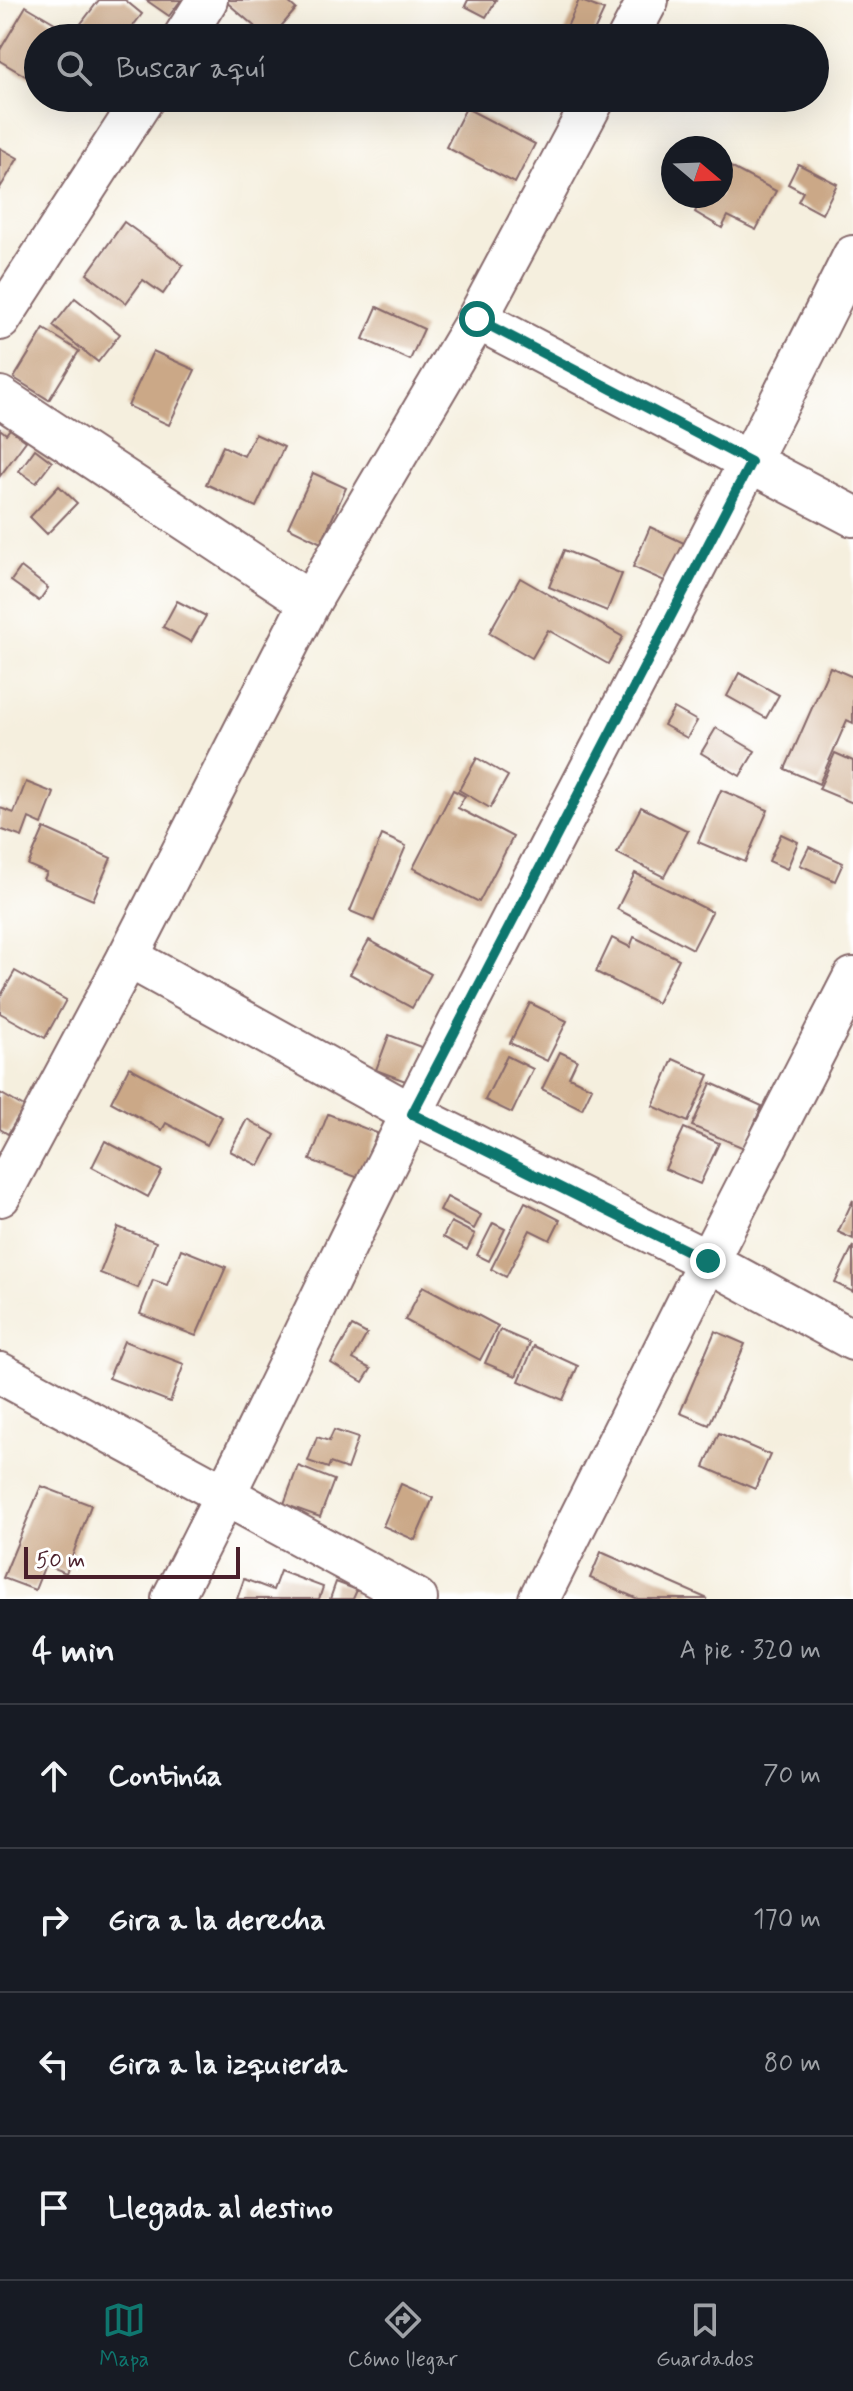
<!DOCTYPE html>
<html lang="es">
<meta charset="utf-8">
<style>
:root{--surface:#171b24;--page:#242831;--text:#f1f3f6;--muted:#9ea1a6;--line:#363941;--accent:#0f766e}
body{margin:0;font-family:Mynerve,sans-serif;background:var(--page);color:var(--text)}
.compass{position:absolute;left:661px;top:136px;width:72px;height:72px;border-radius:50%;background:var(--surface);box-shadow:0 8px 32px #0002;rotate:109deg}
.scale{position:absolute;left:24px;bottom:20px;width:216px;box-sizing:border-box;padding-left:8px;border:4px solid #4a1f2b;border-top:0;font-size:22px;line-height:28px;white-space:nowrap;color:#4a1f2b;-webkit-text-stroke:6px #fff;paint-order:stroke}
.stop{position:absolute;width:24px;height:24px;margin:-18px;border:6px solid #0f766e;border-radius:50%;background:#fff}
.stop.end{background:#0f766e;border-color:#fff;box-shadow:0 2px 8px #0008}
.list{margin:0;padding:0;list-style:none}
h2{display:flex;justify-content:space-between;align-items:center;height:104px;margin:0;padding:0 32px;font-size:34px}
h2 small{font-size:26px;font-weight:400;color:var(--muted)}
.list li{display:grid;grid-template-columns:52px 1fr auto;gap:24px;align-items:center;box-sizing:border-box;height:144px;padding:0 32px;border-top:2px solid var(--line)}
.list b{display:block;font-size:30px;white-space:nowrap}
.list em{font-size:26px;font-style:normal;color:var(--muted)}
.icon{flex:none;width:44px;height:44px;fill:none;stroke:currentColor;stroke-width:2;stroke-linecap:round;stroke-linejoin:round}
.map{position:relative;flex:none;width:853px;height:1599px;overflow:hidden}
.search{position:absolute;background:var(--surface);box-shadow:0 8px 32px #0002;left:24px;right:24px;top:24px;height:88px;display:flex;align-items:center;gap:20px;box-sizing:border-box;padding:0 28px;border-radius:44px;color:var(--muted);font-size:30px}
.sheet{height:680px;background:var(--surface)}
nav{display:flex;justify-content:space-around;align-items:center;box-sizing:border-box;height:112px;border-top:2px solid var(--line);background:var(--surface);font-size:22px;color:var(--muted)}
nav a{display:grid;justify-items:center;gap:4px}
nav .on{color:var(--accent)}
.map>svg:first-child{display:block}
</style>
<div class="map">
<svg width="853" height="1599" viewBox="0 0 853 1599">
<rect width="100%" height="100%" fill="#fff"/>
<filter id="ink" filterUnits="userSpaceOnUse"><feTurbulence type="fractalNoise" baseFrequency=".0125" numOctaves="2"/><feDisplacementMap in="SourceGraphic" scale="16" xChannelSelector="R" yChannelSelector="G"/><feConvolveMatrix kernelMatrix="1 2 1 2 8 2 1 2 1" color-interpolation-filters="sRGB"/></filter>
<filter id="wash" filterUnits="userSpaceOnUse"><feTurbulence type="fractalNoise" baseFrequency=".006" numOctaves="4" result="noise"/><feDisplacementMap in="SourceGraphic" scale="32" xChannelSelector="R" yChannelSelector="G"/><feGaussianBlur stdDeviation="1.8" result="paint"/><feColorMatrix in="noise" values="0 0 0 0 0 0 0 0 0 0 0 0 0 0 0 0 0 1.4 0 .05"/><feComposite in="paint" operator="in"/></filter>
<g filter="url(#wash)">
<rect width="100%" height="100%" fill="#f5efde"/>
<g id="blocks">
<g fill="#cba887">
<polygon points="99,0 125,0 142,14 126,35 130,38 70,38"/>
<polygon points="146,0 181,0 169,16"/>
<polygon points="224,0 286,0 296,9 271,38 268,38"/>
<polygon points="468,0 496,0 486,17 465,6"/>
<polygon points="579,0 604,10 591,38 562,38"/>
<polygon points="26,6 65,29 59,38 38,38 38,74 34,81 0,61 0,50"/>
<polygon points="466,108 535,144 515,183 446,147"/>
<polygon points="0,148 18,158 0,188"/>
<polygon points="721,162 776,191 756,230 728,216 722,228 695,212 703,196 721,196"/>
<polygon points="798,164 837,184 822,214 798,201 803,192 788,184"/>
<polygon points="124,222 183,265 163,294 143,280 126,303 87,274"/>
<polygon points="75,298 120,334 98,362 53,326"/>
<polygon points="377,307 424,329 410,360 363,339"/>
<polygon points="44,329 79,351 49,400 14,378"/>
<polygon points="153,351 195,370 169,425 128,406"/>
<polygon points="0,429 6,434 10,429 26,441 0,476"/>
<polygon points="255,434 284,447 256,507 206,484 223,446 244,456"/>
<polygon points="35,449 52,462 36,483 19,471"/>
<polygon points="313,473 346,488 321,543 288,527"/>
<polygon points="59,486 77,503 47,534 30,517"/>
<polygon points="650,527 686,544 669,583 633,567"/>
<polygon points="564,550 622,574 607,611 549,587"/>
<polygon points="21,567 48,588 39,601 11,581"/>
<polygon points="520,578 623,637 608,664 548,630 532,658 489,633"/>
<polygon points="177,601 206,616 191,642 163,627"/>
<polygon points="830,667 853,677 853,723 847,720 819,784 785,769"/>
<polygon points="739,673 779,695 766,718 727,696"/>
<polygon points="674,708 697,721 687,738 664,725"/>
<polygon points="716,728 755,751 740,776 701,753"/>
<polygon points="835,753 853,761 853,803 819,789"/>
<polygon points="477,758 508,776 490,808 459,790"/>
<polygon points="26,782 54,793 42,824 29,818 22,837 0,829 0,808 14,813"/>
<polygon points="453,790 465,796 458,808 513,837 479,902 413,868"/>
<polygon points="721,790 768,810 745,862 698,842"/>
<polygon points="641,807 688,831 664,877 617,853"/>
<polygon points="44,828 111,858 93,900 44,879 47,873 28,865"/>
<polygon points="781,834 798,842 787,869 769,861"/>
<polygon points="382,835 406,846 374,921 350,911"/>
<polygon points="809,847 843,863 835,881 800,865"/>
<polygon points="635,873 712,912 693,949 617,909"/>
<polygon points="634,937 679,959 657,1003 596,972 612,938 630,947"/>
<polygon points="369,940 431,974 412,1008 350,974"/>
<polygon points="15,971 66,1000 45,1038 0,1013 0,997"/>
<polygon points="530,1003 567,1021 547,1061 510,1043"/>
<polygon points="389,1035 421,1047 408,1082 376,1070"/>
<polygon points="560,1052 577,1060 569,1077 592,1088 582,1109 542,1089"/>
<polygon points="507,1056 533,1069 512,1113 485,1100"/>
<polygon points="673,1059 709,1075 688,1122 653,1106"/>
<polygon points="129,1067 222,1117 207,1145 166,1123 162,1130 111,1102"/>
<polygon points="711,1083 762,1106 744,1148 692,1126"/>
<polygon points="0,1093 24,1107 8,1134 0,1129"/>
<polygon points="328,1114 377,1133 359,1178 310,1160"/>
<polygon points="247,1119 275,1135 259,1166 230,1151"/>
<polygon points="684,1128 719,1143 700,1184 665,1169"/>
<polygon points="105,1141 162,1171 148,1197 92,1167"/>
<polygon points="447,1197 481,1215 474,1229 440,1211"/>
<polygon points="853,1200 853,1239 838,1232"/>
<polygon points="525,1202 560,1220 550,1240 530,1230 506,1277 491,1269"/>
<polygon points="451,1222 475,1234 467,1250 443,1237"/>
<polygon points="493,1223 505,1229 489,1261 477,1255"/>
<polygon points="118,1227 156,1242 138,1288 100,1273"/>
<polygon points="853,1246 853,1292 835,1283"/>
<polygon points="181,1249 226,1267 196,1336 140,1314 153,1280 167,1285"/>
<polygon points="423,1286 498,1326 480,1360 405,1320"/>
<polygon points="352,1326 367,1334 353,1359 371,1369 363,1382 331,1363"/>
<polygon points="500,1330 530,1343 516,1376 485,1363"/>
<polygon points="715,1331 745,1344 709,1425 680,1413"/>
<polygon points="124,1341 184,1364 170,1402 109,1378"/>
<polygon points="534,1346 578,1366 563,1400 519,1381"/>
<polygon points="334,1430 358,1438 347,1469 330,1463 328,1468 308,1461 317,1437 329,1441"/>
<polygon points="719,1433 770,1455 755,1489 704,1467"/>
<polygon points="298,1466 334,1480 320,1517 284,1504"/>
<polygon points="401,1484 433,1498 415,1540 383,1526"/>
<polygon points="41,1486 91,1505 66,1573 45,1565 35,1590 3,1578"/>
<polygon points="601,1552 708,1599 638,1599 590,1578"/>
<polygon points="280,1571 323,1587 319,1599 237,1599 244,1579 273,1590"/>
<polygon points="336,1582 357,1590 353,1599 330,1599"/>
</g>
</g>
</g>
<g filter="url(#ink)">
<use href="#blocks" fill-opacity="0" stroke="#86686a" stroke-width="2"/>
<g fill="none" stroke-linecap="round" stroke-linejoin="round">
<g stroke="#86686a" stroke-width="44">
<g id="minor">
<polyline points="183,38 207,0"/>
<polyline points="628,38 648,0"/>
<polyline points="477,319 853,516"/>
<polyline points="0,320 144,98"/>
<polyline points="0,397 310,602"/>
<polyline points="128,957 412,1114 708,1261 853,1340"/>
<polyline points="0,1196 128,957 310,602 477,319 595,98"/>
<polyline points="0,1373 417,1599"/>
<path d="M172,1599C256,1438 331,1272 413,1111C559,825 711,543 853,256"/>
<polyline points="539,1599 708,1261 853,978"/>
</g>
</g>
<use href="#minor" stroke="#fff" stroke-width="40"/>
</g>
</g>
<g fill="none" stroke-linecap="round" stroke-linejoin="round" filter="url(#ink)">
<polyline stroke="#0f766e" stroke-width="10" points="477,319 751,462 412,1114 708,1261"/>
</g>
</svg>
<svg class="compass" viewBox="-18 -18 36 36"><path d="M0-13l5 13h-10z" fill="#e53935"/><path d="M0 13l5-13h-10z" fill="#9ea1a6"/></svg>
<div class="scale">50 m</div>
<div class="stop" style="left:477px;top:319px"></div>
<div class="stop end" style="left:708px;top:1261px"></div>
<div class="search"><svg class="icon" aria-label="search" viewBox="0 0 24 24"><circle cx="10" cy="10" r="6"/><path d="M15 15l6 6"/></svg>Buscar aquí</div>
</div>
<section class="sheet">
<h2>4 min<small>A pie · 320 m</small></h2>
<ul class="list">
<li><svg class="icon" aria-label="ahead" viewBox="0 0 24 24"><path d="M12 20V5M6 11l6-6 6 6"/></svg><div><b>Continúa</b></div><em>70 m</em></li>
<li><svg class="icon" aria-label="right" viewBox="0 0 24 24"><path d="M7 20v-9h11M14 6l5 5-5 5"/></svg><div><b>Gira a la derecha</b></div><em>170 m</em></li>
<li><svg class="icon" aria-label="left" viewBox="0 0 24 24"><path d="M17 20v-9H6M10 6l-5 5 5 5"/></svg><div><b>Gira a la izquierda</b></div><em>80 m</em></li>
<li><svg class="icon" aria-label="arrive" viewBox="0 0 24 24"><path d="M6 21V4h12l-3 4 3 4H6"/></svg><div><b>Llegada al destino</b></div></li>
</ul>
</section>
<nav>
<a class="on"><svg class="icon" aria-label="map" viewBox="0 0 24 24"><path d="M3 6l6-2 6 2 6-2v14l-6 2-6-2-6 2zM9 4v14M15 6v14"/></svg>Mapa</a>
<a><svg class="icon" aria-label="directions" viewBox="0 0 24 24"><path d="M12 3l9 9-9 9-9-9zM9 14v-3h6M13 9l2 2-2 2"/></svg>Cómo llegar</a>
<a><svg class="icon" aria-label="saved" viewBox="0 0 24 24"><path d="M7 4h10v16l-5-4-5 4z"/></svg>Guardados</a>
</nav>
